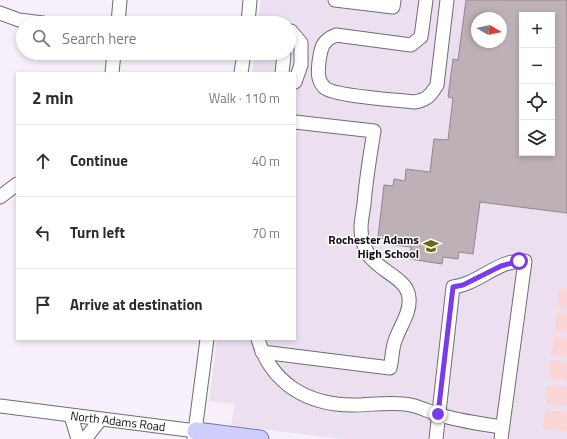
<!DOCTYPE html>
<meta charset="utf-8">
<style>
:root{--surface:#fff;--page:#f2f2f3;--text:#2b2b33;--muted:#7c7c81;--line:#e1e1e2}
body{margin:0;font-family:"Titillium Web",sans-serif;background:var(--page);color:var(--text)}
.controls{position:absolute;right:12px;top:12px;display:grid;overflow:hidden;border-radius:0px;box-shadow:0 2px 6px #0003}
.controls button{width:36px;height:36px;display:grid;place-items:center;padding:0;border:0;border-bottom:1px solid var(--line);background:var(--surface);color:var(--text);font:20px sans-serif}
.compass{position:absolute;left:471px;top:12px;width:36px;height:36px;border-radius:50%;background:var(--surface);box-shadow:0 2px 6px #0003;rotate:99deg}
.stop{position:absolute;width:12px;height:12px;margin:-9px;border:3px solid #7c3aed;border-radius:50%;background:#fff}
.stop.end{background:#7c3aed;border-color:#fff;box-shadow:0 1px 4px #0008}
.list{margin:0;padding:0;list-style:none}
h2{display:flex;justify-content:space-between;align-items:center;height:52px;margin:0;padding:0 16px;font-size:17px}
h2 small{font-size:13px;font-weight:400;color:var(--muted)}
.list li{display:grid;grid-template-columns:26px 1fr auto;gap:12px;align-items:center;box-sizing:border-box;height:72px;padding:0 16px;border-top:1px solid var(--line)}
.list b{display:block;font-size:15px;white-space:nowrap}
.list em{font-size:13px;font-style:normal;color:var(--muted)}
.icon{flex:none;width:22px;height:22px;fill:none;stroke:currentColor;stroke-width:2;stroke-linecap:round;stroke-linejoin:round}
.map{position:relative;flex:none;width:567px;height:439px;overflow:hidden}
.search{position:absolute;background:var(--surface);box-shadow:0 2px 6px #0003;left:16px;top:16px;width:280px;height:44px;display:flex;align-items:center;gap:10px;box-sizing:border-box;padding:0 14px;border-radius:22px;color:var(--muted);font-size:15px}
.panel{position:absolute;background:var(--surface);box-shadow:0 2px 6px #0003;left:16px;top:72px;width:280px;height:268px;border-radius:0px}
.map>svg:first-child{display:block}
</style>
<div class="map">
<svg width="567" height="439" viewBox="0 0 567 439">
<rect width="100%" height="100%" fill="#f7effa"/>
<path fill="#ece0f0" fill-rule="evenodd" d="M261,0H567V439H342L231,425L235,404L209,401L217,339H295V73H252L255,53H289V23H258ZM522,15H552V153H522ZM477,18H501V42H477Z"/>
<g fill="#fad5d5">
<polygon points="559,288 567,289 567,308 557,307"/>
<polygon points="557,312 567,313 567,332 554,331"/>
<polygon points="554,336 567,337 567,356 551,355"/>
<polygon points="551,360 567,361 567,381 549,378"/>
<polygon points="548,385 567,387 567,406 546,404"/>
<polygon points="545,410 567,412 567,431 543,429"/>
</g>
<path fill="#bdb0b6" stroke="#91858b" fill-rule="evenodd" d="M466,0H567V213L480,202L473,254L459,252L458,259L443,257L442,264L410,259L411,247L386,244L387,239L378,238L384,185L393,186L394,179L405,181L406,169L430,172L434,139L448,140L453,98L448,97L453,59L458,60ZM522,15H552V153H522ZM477,18H501V42H477Z"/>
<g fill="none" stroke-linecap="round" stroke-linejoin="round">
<g stroke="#726b75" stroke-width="15">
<g id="minor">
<polyline points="335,0 393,7 394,0"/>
<path d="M426,0L421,37L411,45L336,35C322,41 321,47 319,62C318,71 317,81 325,88C335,96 397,100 414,102C427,100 430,96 437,85L447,0"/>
<polyline points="0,13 19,20 43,23"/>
<polyline points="118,23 120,0"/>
<polyline points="248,23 250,0"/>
<polyline points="289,31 291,31 301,43 301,65 295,82"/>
<polyline points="112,73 114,53"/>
<polyline points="241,73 244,53"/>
<polyline points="282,73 284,55 282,53"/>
<polyline points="0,197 17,184"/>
<path d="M258,339C271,383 307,405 353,405C371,405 392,401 411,405C420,407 430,412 440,415C460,421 481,424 502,427"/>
<path d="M262,352L390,368C392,360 392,352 394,344C398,329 411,313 409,298C408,278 378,271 368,254C364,247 361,237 361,228C361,220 363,212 364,204C366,179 370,155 374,131L295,122"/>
<polyline points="0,406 196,431"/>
<polyline points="71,416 78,439"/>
<polyline points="85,439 100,420"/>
<polyline points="194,439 207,339"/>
<path d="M436,439L453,287C479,284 498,259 525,261L501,439"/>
</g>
</g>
<g stroke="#7774a9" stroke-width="19">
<polyline id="major" points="196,431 260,439"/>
</g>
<use href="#minor" stroke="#fff" stroke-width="13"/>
<use href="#major" stroke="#cecdfc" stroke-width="17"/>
</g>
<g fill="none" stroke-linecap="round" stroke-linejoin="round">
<polyline stroke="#7c3aed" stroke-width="5" points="438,414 453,287 463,285 501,266 519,261"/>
</g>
<defs>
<g id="school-bare" transform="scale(1.2)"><path d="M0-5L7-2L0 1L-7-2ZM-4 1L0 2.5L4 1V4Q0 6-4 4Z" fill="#686b0d" stroke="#fff" stroke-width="2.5" paint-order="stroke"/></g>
</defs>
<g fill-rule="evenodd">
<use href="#school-bare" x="431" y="246"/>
</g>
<g text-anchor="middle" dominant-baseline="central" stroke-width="3" stroke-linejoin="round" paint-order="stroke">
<g font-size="12" font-weight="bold" fill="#120f13" stroke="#fff" text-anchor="end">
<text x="419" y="239">Rochester Adams<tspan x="419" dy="14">High School</tspan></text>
</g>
<g font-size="12" fill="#120f13" stroke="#fff">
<text transform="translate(118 421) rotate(7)">North Adams Road</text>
</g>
</g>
</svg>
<div class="controls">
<button>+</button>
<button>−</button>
<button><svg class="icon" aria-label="locate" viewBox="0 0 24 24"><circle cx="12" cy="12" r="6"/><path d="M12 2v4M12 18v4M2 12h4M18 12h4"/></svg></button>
<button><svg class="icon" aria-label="layers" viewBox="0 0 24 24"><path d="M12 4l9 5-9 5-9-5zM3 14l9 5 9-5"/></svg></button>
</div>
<svg class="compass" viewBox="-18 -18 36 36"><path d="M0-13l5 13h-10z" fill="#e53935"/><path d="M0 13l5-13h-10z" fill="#7c7c81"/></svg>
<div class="stop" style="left:519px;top:261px"></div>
<div class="stop end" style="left:438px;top:414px"></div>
<div class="search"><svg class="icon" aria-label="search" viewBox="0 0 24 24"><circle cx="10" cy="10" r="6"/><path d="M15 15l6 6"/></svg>Search here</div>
<section class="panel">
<h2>2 min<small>Walk · 110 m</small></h2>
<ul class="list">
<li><svg class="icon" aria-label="ahead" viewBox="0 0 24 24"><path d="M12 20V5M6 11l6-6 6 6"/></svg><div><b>Continue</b></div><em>40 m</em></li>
<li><svg class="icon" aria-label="left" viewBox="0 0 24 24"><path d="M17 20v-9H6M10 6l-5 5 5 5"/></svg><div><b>Turn left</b></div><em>70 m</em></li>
<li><svg class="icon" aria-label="arrive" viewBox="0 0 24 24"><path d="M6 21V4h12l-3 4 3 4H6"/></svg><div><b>Arrive at destination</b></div></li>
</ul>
</section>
</div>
